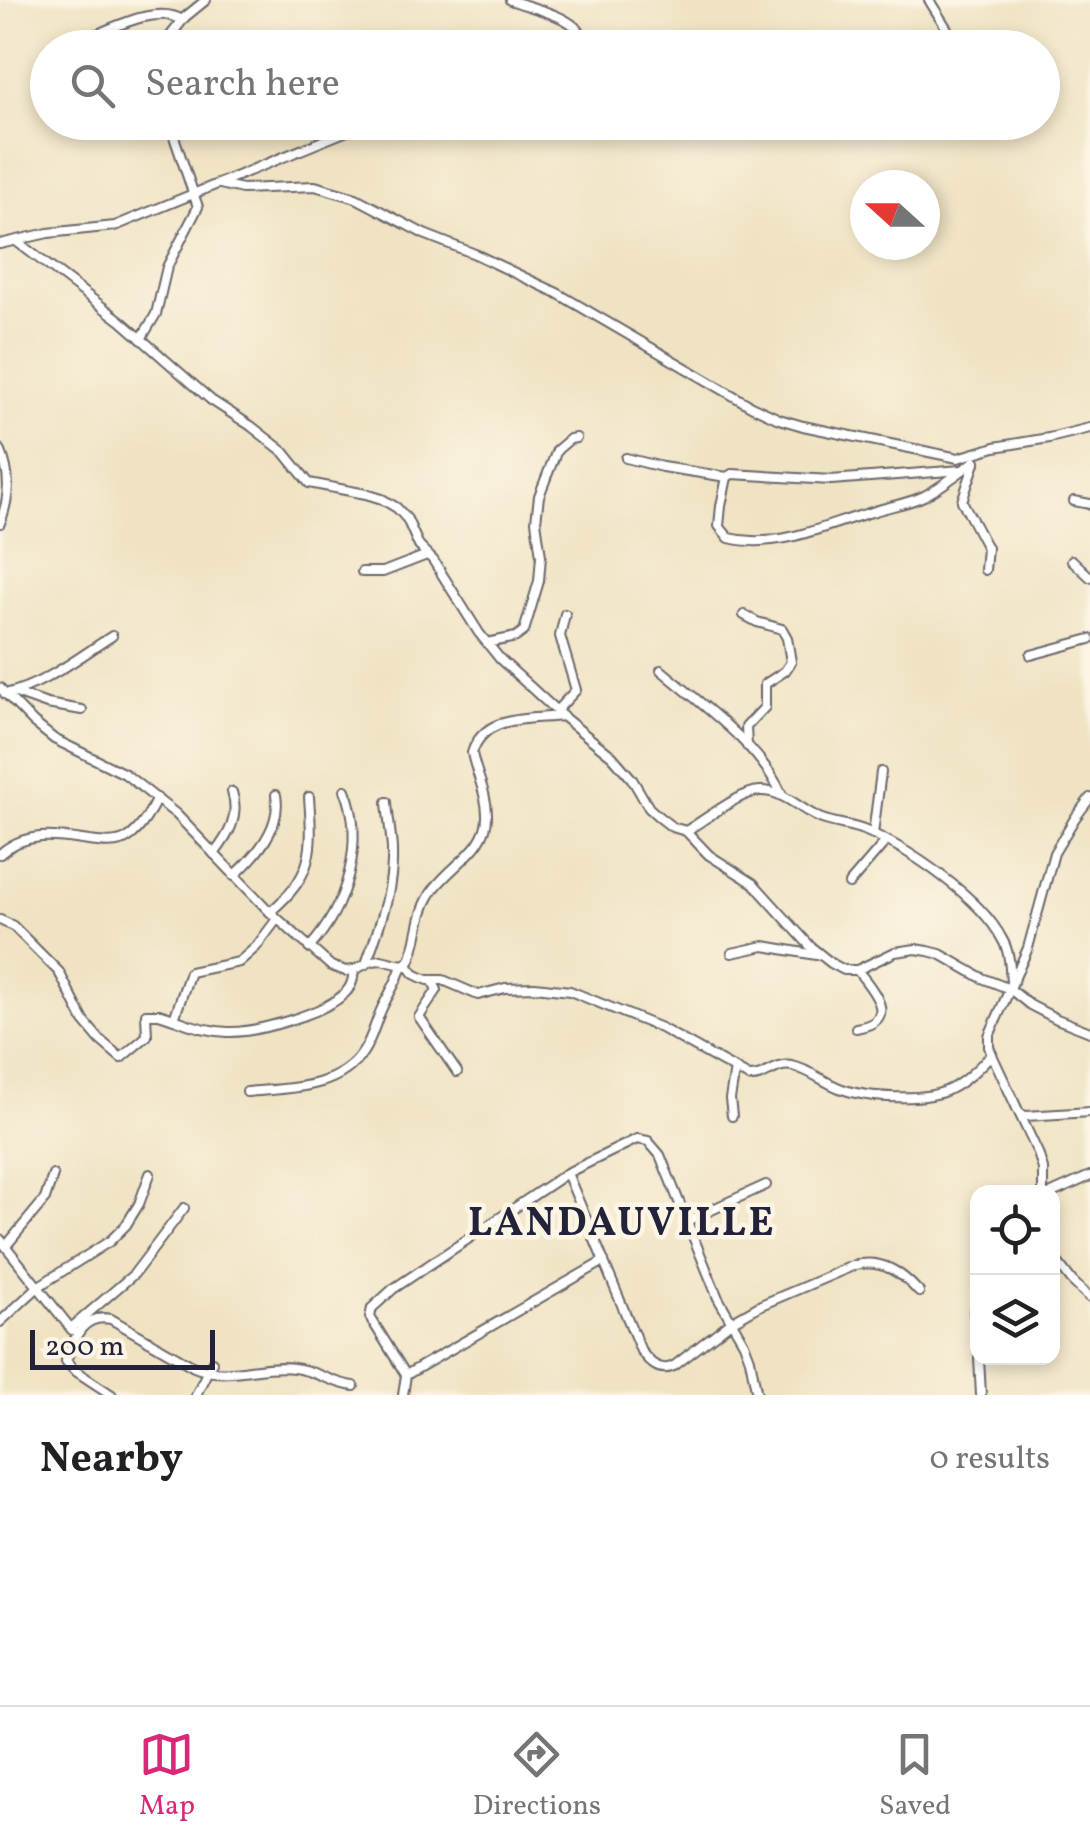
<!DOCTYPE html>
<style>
:root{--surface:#fff;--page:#f2f2f2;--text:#202124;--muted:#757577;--line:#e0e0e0;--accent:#db2777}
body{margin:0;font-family:Vollkorn,serif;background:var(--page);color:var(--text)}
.controls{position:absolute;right:30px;bottom:30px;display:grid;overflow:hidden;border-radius:20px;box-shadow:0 5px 15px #0003}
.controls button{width:90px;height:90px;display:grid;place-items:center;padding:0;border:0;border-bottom:2px solid var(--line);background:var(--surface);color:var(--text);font:50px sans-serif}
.compass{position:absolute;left:850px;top:170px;width:90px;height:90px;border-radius:50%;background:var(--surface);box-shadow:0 5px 15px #0003;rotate:291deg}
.scale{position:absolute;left:30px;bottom:25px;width:185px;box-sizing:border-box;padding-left:10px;border:5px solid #22223b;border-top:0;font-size:28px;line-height:35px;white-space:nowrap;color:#22223b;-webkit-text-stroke:8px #fcf5e5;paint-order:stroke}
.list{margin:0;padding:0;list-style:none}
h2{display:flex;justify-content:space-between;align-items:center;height:130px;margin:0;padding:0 40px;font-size:42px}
h2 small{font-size:32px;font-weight:400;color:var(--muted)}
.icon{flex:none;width:55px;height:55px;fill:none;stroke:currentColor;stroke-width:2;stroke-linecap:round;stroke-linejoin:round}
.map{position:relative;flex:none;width:1090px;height:1395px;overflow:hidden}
.search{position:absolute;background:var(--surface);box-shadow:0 5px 15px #0003;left:30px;right:30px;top:30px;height:110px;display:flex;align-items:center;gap:25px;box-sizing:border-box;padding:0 35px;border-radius:55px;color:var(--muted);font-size:38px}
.sheet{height:310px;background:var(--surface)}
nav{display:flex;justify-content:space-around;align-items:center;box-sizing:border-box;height:140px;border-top:2px solid var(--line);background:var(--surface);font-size:28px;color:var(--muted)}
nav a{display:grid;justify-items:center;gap:5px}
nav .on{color:var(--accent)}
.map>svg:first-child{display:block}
</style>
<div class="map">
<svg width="1090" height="1395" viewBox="0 0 1090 1395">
<rect width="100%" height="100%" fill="#fcf5e5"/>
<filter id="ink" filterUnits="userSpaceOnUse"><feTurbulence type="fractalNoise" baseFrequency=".01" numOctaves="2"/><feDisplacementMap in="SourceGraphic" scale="20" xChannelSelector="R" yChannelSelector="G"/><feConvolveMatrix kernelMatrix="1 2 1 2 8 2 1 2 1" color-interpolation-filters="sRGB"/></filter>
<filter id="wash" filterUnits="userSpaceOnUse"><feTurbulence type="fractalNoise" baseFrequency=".0048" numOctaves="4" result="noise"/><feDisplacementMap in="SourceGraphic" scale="40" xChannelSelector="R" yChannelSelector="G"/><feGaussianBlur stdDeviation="2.25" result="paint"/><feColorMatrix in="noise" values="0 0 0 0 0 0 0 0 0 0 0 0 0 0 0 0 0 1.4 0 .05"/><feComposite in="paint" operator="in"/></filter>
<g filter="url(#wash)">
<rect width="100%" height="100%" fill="#f0e3c3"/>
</g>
<g filter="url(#ink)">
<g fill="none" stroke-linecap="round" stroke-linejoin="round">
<g stroke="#6a666b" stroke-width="12">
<g id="minor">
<path d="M510,0C536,10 582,16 588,48"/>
<polyline points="929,0 959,48"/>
<path d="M81,41C107,31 156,3 182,20"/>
<polyline points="161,48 185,17 206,0"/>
<polyline points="220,184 242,189 315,186 356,198 424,234 475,254 557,293 751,406 779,419 803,426 958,458 995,447 1049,438 1090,428"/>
<polyline points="16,241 121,321 211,400 251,426 284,452 309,483 366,494 382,499 397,508 407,519 419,546 433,560 479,633 500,659 562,716 612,756 632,779 649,808 659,817 672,827 686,831 709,855 753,883 811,947 831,963 844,970 857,970 895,952 916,949 928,951 940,954 982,978 1010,989 1030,1005 1057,1019 1090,1032"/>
<polyline points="0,244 48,233 115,226 369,122"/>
<polyline points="141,339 156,314 167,267 198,207 169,122"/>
<path d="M0,449C11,475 10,497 0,523"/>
<polyline points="626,458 662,467 727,477 732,474 831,480 962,470"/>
<polyline points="975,463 962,501 987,548 985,570"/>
<path d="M727,477L721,506L719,526L729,538C778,550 825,525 872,512C889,506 907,504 924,496C942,487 958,473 975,461"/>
<polyline points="1074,501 1090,504"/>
<polyline points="1072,560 1090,577"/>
<polyline points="362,572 383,572 427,555"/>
<polyline points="744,615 757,622 782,629 787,638 791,662 785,671 765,684 765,707 746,727 747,746"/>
<polyline points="487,643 516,637 524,631 539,581 541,556 536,521 539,496 557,450 570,439 576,438"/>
<polyline points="1031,655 1090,639"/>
<path d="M661,670C702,705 760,745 782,795"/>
<path d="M0,688L33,722L54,739L125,774L176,814L270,912L331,966L346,971L354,970L372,961L381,960L402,965L409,962C419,941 417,916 430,895C446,867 489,850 487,814C487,793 476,774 472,753C484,714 528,720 562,716"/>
<polyline points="13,692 47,704 82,710"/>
<path d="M5,694C44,685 79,657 112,636"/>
<polyline points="557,710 576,690 560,636 565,614"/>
<path d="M686,831C705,820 739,792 760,791C784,790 801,811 822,819C836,824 851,825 866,831C908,848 981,898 1002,939C1010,952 1010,968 1011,983"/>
<polyline points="873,834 881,772"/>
<path d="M0,854C43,815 103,857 129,837C142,828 150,812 157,798"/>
<path d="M214,854C229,835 240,816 232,792"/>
<path d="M234,876C256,856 282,827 276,795"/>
<polyline points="849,884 886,841"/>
<path d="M270,912C314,875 313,851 309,797"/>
<polyline points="0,920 13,926 59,972 84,1021 100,1040 121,1058 147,1036 146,1014 159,1014 174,1019 190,972 239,962 256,947 277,919"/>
<path d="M309,948C346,908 366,842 345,790"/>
<polyline points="732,953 764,946 816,955"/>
<path d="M366,964C379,926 394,891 392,849C391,833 388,817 387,802"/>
<path d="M406,964L414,974L420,977L428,980H443L478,995L505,988L535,987L570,991L661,1028L749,1077C766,1078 775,1063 792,1066C811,1070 824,1083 842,1089C867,1098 926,1102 950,1089C966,1081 979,1067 992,1054"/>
<polyline points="432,980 437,990 419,1017 457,1072"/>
<path d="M174,1019C191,1026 209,1031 228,1032C255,1033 327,1013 346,992C352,986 353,979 354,970"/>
<path d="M856,1028C901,1021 873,990 857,970"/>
<path d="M247,1092C287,1088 339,1090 363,1052C372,1039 375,1023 382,1008C389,993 398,981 402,965"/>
<polyline points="1020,1114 1026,1116 1090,1112"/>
<polyline points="732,1116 730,1099 735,1069"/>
<path d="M567,1173L641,1351C649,1362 659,1373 674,1366L731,1322L761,1305L855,1265C882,1259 901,1272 919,1292"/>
<polyline points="1043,1192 1043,1169 1038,1153 993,1057 989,1047 989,1036 1028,948 1054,853 1075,818 1090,798"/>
<polyline points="1052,1193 1090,1176"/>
<polyline points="687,1221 766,1185"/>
<polyline points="0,1239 72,1330"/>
<polyline points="6,1246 45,1199 53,1175"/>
<polyline points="1052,1255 1072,1281 1090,1298"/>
<polyline points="974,1311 978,1339"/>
<polyline points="0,1322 39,1286 110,1241 126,1225 139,1204 150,1174"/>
<polyline points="71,1328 134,1274 184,1208"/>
<polyline points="979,1358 981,1395"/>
<polyline points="406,1375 604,1261"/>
<path d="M112,1395L74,1370L66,1361C74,1339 82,1313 111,1319L194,1367C227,1381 260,1363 294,1368C315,1370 333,1384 354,1386"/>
<polyline points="196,1395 212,1362"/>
<polyline points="403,1395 406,1375 370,1317 372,1308 393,1289 567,1173 637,1139 648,1141 660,1155 718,1298 744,1343 750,1359 757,1395"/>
</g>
</g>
<use href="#minor" stroke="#fff" stroke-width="8"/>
</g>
</g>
<g text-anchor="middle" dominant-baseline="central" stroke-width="9" stroke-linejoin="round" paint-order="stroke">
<g font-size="40" font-weight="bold" letter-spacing="2.5" fill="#22223b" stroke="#fcf5e5">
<text x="622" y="1225">LANDAUVILLE</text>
</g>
</g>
</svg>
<div class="controls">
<button><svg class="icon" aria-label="locate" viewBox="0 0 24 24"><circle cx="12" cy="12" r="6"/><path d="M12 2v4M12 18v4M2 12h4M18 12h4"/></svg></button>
<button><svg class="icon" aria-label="layers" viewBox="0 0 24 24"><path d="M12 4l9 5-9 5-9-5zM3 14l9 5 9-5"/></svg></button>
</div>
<svg class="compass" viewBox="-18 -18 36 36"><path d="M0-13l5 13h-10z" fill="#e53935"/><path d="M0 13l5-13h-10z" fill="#757577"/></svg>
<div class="scale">200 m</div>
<div class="search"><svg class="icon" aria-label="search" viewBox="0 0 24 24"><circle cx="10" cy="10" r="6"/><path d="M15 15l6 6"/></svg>Search here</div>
</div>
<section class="sheet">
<h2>Nearby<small>0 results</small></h2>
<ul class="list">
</ul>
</section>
<nav>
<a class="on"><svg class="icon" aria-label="map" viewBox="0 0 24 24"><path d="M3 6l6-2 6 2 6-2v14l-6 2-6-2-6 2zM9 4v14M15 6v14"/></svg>Map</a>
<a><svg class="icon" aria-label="directions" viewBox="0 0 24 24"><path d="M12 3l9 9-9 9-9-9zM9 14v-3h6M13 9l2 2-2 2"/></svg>Directions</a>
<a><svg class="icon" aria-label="saved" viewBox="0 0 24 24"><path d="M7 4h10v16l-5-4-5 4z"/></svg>Saved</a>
</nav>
